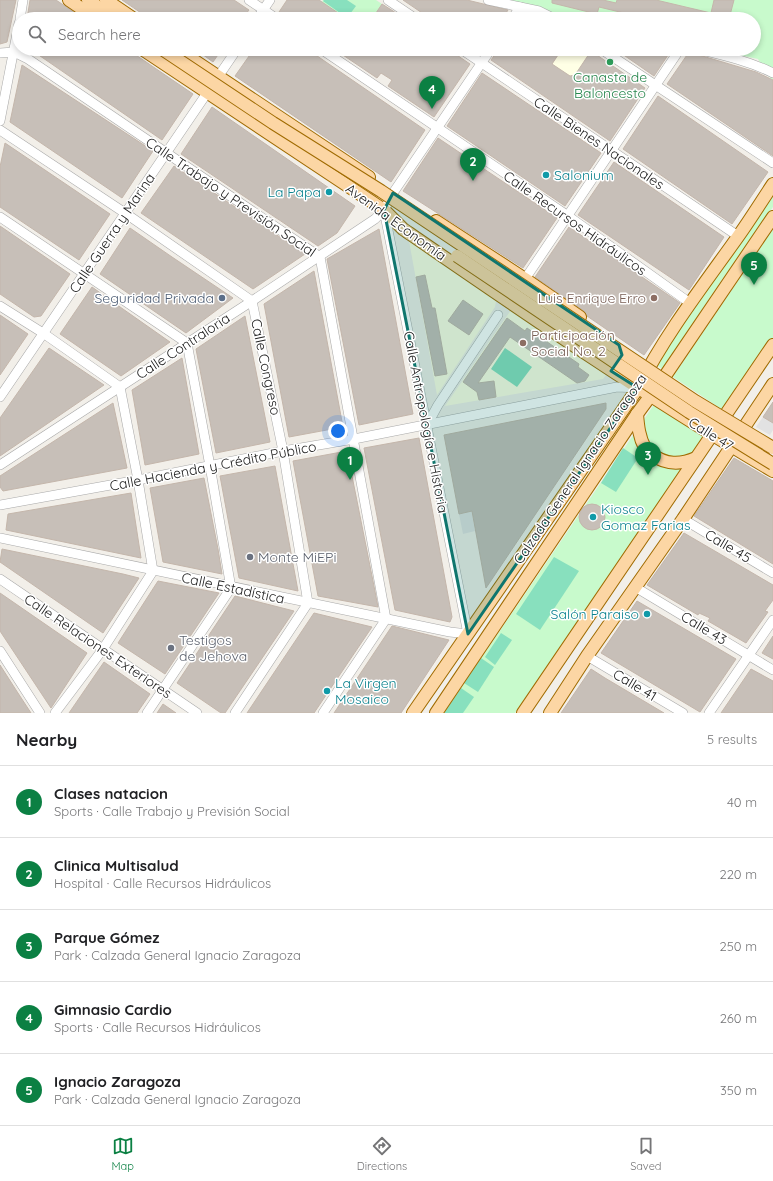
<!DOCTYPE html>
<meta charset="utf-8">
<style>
:root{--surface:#fff;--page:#f6f6f6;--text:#202124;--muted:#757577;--line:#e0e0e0;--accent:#0b8043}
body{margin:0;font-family:Quicksand,sans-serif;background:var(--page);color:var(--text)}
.you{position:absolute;left:338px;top:431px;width:14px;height:14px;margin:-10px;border:3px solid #fff;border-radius:50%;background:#1a73e8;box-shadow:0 0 0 6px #1a73e833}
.badge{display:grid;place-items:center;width:26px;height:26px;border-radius:50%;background:var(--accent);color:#fff;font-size:13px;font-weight:700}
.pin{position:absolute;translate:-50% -33px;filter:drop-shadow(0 1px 2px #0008)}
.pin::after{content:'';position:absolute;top:21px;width:14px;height:12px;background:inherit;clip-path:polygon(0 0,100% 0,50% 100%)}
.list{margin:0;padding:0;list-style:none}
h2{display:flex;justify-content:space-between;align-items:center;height:52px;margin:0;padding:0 16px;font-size:17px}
h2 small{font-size:13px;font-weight:400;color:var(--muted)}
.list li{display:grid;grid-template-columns:26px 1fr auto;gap:12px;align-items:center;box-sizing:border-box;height:72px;padding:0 16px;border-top:1px solid var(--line)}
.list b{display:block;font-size:15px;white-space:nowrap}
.list p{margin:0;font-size:13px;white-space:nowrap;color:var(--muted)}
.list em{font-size:13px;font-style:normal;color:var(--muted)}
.icon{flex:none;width:22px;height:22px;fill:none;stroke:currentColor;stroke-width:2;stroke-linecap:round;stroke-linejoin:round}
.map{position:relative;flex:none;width:773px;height:713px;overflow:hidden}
.search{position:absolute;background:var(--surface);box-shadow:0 2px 6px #0003;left:12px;right:12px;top:12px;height:44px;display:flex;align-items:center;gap:10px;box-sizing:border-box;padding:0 14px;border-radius:22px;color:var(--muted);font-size:15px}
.sheet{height:412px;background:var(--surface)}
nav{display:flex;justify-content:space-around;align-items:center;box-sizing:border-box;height:56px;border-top:1px solid var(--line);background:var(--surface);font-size:11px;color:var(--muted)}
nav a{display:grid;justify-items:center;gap:2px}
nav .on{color:var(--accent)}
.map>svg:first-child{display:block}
</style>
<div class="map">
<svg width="773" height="713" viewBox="0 0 773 713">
<rect width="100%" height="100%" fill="#f2efe9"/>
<g fill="#ffffe5">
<polygon points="562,49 587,49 591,51 573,78 552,64"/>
<polygon points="412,240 496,301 495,307 437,395 409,241"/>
<polygon points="511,310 606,375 603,379 445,406"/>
</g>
<g fill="#c8facc">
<polygon points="323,0 376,0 382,4 372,19 347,19 322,2"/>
<polygon points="496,0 773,0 773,80 767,75 758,59 710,49 754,49 754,19 578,19"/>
<polygon points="773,192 773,207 721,281 662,369 658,366 659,362 692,310"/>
<polygon points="773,229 773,342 726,412 673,377"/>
<polygon points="655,403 704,436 515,713 444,713"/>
</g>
<g fill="#88e0be">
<polygon points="324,0 347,0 356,6 347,18 323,1"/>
<polygon points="505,348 532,367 517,387 491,369"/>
<polygon points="623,448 638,458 616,492 601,483"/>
<polygon points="554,557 579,571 540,630 516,614"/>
<polygon points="501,633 512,640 495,665 485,657"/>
<polygon points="481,658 494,667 478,692 464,683"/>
<polygon points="461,688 474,697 463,713 444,713"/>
</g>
<g fill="#e2e2e2">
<polygon points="763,417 773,423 773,430 770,435 756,427"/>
<polygon points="472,511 475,531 463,534 459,514"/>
</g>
<g fill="#c7bfb8" stroke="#c4b6ab">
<polygon points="0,0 16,0 7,42 0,44"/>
<polygon points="30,0 56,0 84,19 27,19"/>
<polygon points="122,0 234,0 249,10 242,19 150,19"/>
<polygon points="287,0 319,0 347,19 289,19 279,12"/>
<polygon points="403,0 467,0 508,10 502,19 431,19"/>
<polygon points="552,0 603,0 616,3 617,0 656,0 711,13 714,0 734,0 729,19 649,19 599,7 597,14 552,3"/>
<polygon points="382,4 393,11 404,19 372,19"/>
<polygon points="30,49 127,49 193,94 162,140"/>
<polygon points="195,49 222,49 213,62"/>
<polygon points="254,49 307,49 425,130 391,182 235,76"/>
<polygon points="334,49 448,49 470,64 434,117 388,86 392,80 381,73 377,78"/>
<polygon points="499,49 562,49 552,64 570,76 575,75 591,51 645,88 610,141 491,60"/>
<polygon points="615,49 672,49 654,76"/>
<polygon points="689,52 756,72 773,80 773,156 667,84"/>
<polygon points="22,65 153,151 122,198 10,122"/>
<polygon points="482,73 601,153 565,206 447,126"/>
<polygon points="658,96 768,172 732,224 623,149"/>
<polygon points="212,107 355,206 337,233 318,246 181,154"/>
<polygon points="438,138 557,218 523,268 403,191"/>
<polygon points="5,143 110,214 79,260 0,207 0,167"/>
<polygon points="614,162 724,237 689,290 578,215"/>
<polygon points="174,166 253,219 305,254 253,289 141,213"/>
<polygon points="0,226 70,274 41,316 34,317 0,294"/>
<polygon points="569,227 680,303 644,355 587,316 584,311 535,277"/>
<polygon points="130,228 172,257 233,298 186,333 100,274"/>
<polygon points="379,229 413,414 359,425 327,259"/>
<polygon points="314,271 343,427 289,437 264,304"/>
<polygon points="425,275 432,308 435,308 447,374 435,376 416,277"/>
<polygon points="92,287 113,302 170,342 121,376 60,334"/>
<polygon points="463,300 483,314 469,335 448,321"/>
<polygon points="0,315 28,334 0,375"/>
<polygon points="245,316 270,442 216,453 196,349"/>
<polygon points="507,318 525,331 527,328 579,364 578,367 589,375 585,381 577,383 510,337 478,383 494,381 496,397 479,400 477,392 463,382"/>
<polygon points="49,348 104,385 0,456 0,418"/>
<polygon points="182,358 199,454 145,465 132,390"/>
<polygon points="773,402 773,423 763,417"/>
<polygon points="113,403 127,468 3,491 0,487 0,476"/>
<polygon points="606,403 606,409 486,588 472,511 459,514 444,435"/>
<polygon points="419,438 452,617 450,622 395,610 364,448"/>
<polygon points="347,451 373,581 378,607 318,596 293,461"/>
<polygon points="734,458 773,481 773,564 694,516"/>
<polygon points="275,466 289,542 298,591 239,578 220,476"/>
<polygon points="204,478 218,549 222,574 163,562 150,488"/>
<polygon points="131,493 141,558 6,530 8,514"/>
<circle cx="592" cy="517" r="13"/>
<polygon points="684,533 773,585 773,600 765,611 768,612 746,643 708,621 710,618 699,613 698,615 647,585"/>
<polygon points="2,549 123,574 139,578 103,633 0,562"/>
<polygon points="158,581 219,593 165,674 118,643"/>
<polygon points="0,593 87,653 51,708 0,631"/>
<polygon points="235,596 294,611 225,713 221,713 177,683"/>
<polygon points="637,601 736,659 700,712 601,653"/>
<polygon points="314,613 372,627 314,713 247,713"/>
<polygon points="392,626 449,640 401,713 334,713"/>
<polygon points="773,636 773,659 762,653"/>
<polygon points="104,662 150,694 137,713 69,713"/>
<polygon points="0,665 16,690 31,713 0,713"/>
<polygon points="591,669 605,678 664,713 561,713"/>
<polygon points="751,669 773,681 773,713 721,713"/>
<polygon points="163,704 176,713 157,713"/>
</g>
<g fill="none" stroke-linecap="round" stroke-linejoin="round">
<g stroke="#a9a9a9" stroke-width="10">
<g id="minor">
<polyline points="249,0 277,19"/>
<polyline points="388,0 416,19"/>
<polyline points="488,0 539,11 555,19"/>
<polyline points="20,19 23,0"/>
<polyline points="257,19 270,0"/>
<polyline points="512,19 520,7"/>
<polyline points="321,49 568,216 690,303"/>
<polyline points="461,49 738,236"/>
<polyline points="601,49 773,163"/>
<path d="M697,49C722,55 749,61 773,73"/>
<polyline points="0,53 14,52 28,59 320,257 386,619 323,713"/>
<polyline points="0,121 19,23"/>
<polyline points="0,130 125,213 252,301 283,451 308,603 235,713"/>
<polyline points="0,217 187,343 210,466 231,588 147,713"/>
<polyline points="525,279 680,49"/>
<polyline points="0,306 43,333 120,387 138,480 153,571 103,649 55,713"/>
<polyline points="0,397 237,49"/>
<polyline points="427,425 438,405 498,315"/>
<polyline points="0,465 252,301 375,219 384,210 393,193 491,49"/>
<polyline points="0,505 138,480 283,451 354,439 617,387 638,388"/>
<polyline points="683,519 773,573"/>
<polyline points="0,538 450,632 468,634 384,210"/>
<polyline points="0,579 197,713"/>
<polyline points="635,587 773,670"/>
<polyline points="0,651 40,713"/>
<polyline points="587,656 683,713"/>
<polyline points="709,713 773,620"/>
</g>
</g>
<g stroke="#a06b00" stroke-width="14">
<g id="major">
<polyline points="69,0 97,19"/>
<polyline points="88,0 116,19"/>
<polyline points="106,0 134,19"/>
<path d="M142,49L384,210L403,229C525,313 645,396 773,471"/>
<polyline points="177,49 369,177"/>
<polyline points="436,221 525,279 580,317"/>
<path d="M637,414C638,426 639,437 645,448C646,451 649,452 651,454C666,465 680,465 696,458"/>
<path d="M413,713L638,388C665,335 702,287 737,238C750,220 761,202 773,184"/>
<polyline points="436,713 637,414 665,376 773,217"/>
<polyline points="523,713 773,345"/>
<polyline points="550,713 587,656 683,519 773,384"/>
</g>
</g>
<use href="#minor" stroke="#fff" stroke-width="9"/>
<use href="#major" stroke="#fcd6a4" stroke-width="12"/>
<g stroke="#a06b00" stroke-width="14" stroke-linecap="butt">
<g id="major-bridge">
<polyline points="162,49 273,123 381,191 695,401 773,448"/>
<polyline points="457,256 689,412 773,464"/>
</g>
</g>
<use href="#major-bridge" stroke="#fcd6a4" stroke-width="12"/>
</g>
<path fill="#0f766e" fill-opacity="0.2" stroke="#0f766e" stroke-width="3" stroke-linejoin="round" d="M393,193L619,345L622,355L611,371L638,388L468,634L384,210Z"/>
<circle fill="#2e9e5b" stroke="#fff" stroke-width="1.5" cx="610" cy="62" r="4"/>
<g fill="#0f9aa8" stroke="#fff" stroke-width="1.5">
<circle cx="546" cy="175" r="4"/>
<circle cx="329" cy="192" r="4"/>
<circle cx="593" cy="517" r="4"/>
<circle cx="647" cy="614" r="4"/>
<circle cx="327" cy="691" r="4"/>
</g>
<circle fill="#5c6f8a" stroke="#fff" stroke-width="1.5" cx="222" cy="298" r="4"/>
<g fill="#8d6e63" stroke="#fff" stroke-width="1.5">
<circle cx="654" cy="298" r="4"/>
<circle cx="523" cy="343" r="4"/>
</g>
<g fill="#6b7280" stroke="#fff" stroke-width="1.5">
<circle cx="250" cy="557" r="4"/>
<circle cx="171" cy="648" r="4"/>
</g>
<g text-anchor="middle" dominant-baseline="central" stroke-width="3" stroke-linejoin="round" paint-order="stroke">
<g font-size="14" fill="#27864d" stroke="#fff">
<text x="610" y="77">Canasta de<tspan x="610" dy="16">Baloncesto</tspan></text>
</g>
<g font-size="14" fill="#222" stroke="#fff">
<text transform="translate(599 143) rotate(34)">Calle Bienes Nacionales</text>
<text transform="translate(231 197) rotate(34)">Calle Trabajo y Previsión Social</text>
<text transform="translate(396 222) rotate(36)">Avenida Economía</text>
<text transform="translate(575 223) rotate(35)">Calle Recursos Hidráulicos</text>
<text transform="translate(112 233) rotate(-56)">Calle Guerra y Marina</text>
<text transform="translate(183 346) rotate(-33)">Calle Contraloria</text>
<text transform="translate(266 367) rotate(78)">Calle Congreso</text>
<text transform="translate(426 422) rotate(79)">Calle Antropología e Historia</text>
<text transform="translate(711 434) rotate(32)">Calle 47</text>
<text transform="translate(213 466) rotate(-11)">Calle Hacienda y Crédito Público</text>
<text transform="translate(580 469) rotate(-56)">Calzada General Ignacio Zaragoza</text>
<text transform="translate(728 546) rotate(31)">Calle 45</text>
<text transform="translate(233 588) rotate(12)">Calle Estadística</text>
<text transform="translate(704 628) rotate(31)">Calle 43</text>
<text transform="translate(98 646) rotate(34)">Calle Relaciones Exteriores</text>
<text transform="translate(635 685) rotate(31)">Calle 41</text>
</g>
<g font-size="14" fill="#0d838f" stroke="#fff" text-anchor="start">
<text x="554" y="175">Salonium</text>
<text x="321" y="192" text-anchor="end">La Papa</text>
<text x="601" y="509">Kiosco<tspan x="601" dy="16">Gomaz Farias</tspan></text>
<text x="639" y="614" text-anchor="end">Salón Paraiso</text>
<text x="335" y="683">La Virgen<tspan x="335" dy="16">Mosaico</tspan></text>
</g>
<g font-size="14" fill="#4e5e75" stroke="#fff" text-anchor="end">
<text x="214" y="298">Seguridad Privada</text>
</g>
<g font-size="14" fill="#785e54" stroke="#fff" text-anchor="end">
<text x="646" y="298">Luis Enrique Erro</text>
<text x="531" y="335" text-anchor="start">Participación<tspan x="531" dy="16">Social No. 2</tspan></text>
</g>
<g font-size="14" fill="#5b616d" stroke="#fff" text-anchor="start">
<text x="258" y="557">Monte MiEPi</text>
<text x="179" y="640">Testigos<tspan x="179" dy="16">de Jehova</tspan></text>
</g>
</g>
</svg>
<div class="you"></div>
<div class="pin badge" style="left:350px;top:480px">1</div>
<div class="pin badge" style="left:473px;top:181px">2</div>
<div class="pin badge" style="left:648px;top:475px">3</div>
<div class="pin badge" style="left:432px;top:109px">4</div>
<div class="pin badge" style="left:754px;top:285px">5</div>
<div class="search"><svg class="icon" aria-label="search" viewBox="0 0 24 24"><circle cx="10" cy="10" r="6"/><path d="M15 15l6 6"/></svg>Search here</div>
</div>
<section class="sheet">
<h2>Nearby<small>5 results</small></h2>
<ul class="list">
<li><span class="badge">1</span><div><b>Clases natacion</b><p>Sports · Calle Trabajo y Previsión Social</p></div><em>40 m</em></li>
<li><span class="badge">2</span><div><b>Clinica Multisalud</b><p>Hospital · Calle Recursos Hidráulicos</p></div><em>220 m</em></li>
<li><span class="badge">3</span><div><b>Parque Gómez</b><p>Park · Calzada General Ignacio Zaragoza</p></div><em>250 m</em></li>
<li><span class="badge">4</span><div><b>Gimnasio Cardio</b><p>Sports · Calle Recursos Hidráulicos</p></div><em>260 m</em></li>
<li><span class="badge">5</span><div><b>Ignacio Zaragoza</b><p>Park · Calzada General Ignacio Zaragoza</p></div><em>350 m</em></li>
</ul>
</section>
<nav>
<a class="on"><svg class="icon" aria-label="map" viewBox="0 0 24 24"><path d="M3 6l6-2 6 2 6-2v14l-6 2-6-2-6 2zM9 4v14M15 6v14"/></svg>Map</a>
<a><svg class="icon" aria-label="directions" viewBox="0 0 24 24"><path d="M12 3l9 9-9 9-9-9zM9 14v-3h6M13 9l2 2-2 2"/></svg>Directions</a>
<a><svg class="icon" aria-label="saved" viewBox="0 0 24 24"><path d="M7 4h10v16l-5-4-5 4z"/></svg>Saved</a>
</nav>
